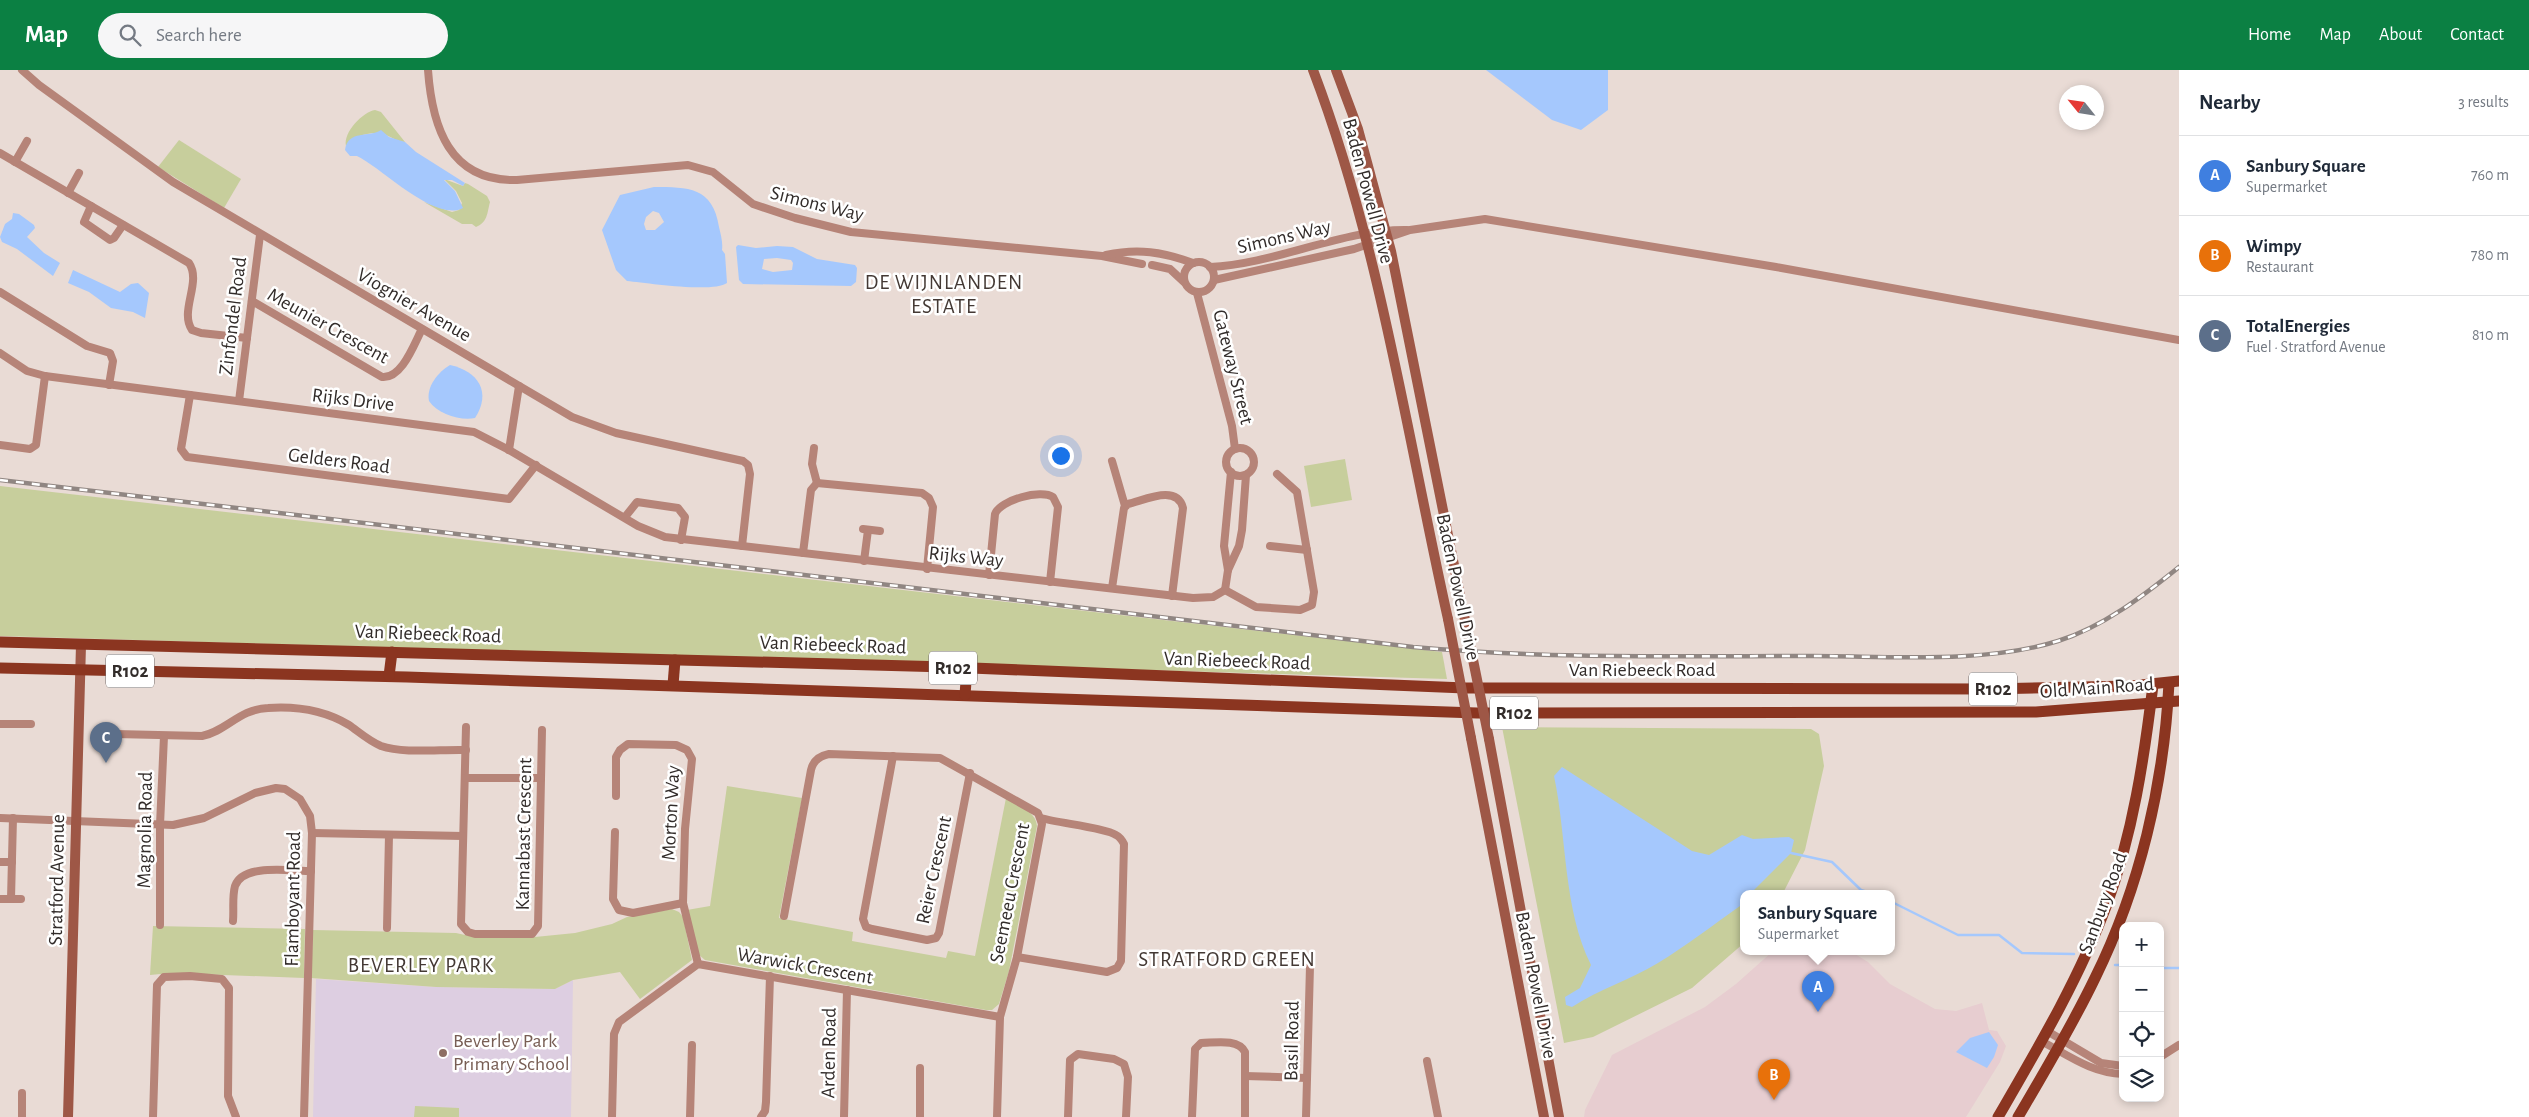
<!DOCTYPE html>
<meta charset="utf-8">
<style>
:root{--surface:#fff;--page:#f6f6f7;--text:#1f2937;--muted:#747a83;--line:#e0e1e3;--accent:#0b8043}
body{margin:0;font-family:"Alegreya Sans",sans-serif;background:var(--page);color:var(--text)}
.controls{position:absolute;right:15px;bottom:15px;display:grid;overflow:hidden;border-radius:10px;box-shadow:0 2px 8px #0003}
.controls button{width:45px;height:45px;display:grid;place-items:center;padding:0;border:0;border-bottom:1px solid var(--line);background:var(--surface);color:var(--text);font:25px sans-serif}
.compass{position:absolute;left:2059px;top:15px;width:45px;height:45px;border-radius:50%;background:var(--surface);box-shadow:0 2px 8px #0003;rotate:300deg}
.you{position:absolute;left:1060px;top:385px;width:18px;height:18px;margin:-12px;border:4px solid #fff;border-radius:50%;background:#1a73e8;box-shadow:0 0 0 8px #1a73e833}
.badge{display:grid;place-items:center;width:32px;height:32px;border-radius:50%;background:var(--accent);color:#fff;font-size:16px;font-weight:700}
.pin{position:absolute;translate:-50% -41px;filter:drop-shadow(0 1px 2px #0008)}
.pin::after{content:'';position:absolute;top:26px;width:18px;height:15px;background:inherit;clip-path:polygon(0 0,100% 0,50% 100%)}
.popup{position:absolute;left:1740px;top:820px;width:155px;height:65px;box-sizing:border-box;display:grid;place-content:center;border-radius:10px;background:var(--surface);filter:drop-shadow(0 1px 4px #0005);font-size:16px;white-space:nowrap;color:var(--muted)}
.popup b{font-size:19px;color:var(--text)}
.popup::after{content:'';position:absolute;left:50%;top:100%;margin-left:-10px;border:10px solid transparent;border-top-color:var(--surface)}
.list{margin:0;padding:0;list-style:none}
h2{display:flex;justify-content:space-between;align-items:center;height:65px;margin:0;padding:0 20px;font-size:21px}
h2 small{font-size:16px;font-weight:400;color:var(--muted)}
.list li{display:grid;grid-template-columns:32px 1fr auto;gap:15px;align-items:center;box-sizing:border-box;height:80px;padding:0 20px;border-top:1px solid var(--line)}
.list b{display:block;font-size:19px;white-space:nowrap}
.list p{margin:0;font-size:16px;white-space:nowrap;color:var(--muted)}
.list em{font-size:16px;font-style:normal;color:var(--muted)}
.icon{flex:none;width:28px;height:28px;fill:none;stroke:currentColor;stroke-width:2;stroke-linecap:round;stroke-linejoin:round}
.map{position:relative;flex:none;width:2179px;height:1047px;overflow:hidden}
header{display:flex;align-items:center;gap:30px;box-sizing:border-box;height:70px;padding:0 25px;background:var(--accent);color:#fff}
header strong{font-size:24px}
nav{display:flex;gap:28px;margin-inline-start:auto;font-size:18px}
.search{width:350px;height:45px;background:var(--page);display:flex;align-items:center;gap:12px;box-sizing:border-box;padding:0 18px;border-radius:28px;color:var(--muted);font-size:19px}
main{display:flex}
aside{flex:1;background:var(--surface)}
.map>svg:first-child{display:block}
</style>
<header>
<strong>Map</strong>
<div class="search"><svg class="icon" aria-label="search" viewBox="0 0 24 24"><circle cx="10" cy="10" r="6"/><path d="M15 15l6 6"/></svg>Search here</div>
<nav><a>Home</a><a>Map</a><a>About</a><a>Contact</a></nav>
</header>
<main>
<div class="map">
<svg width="2179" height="1047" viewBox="0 0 2179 1047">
<rect width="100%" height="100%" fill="#e9dbd5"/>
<polygon fill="#e7cdd0" points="1773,881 1850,881 1868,892 1890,914 1935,939 1956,941 1982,933 1989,960 1997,961 2006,976 2000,992 1966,1047 1584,1047 1585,1040 1612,985 1705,937 1736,914"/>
<polygon fill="#ddcee1" points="316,909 436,917 555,919 573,910 571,1047 313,1047"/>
<g fill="#c7ce9c">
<path d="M375,40L381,42L405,72C398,72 393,68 386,65C375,60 353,65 346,76C343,62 363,42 375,40Z"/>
<polygon points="179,70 241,109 224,138 158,97"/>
<path d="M444,109L463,116L465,113L468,114L487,126L490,132C487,143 488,152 476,157L472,154H462L424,132L452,142L459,140L462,133L456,121Z"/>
<polygon points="1345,389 1352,430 1311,437 1304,396"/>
<polygon points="0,416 1442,582 1447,609 0,566"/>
<polygon points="1502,657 1811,659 1819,664 1824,696 1805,780 1783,823 1744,823 1744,873 1692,918 1593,967 1564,973"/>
<path d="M727,716L802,728L779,848L853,862L852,871L946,888L948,881L975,886L1006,728C1017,735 1036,741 1037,756L1009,901L999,934L992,940H986L705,890L698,884L687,840L710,836Z"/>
<polygon points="672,839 679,842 683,847 692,890 640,929 620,902 573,910 555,919 436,917 311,908 313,860 456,863 474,867 525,868 575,863 612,854 627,847"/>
<polygon points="153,856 305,859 304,908 171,903 150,905"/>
<polygon points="415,1036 459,1038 459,1047 414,1047"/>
</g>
<g fill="#a5c8fd" fill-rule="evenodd">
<polygon points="1486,0 1608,0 1608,40 1581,60 1552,50"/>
<path d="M381,60L389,67L405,72L416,82L465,113L463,116L452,110H444L455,121L463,138C435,153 381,97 357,86H350L345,80C348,59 370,68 381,60Z"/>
<path d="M654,117C688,117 713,117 719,157C721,165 723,173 722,180L725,184L727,213C713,223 647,213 627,211L616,200L602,160L620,125ZM653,141L659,143L664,152L655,160H646L644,154L646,147Z"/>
<polygon points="13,143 19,144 34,155 35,158 27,167 44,183 60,193 53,206 17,179 2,172 0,167 5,154 12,149"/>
<path d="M738,175L756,178L777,176L793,177L817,189L855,195L857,198L856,212L851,216L743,214L739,210L736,177ZM777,188L791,190L793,193L792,200L773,202L762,199L764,189Z"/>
<polygon points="73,200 120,222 131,214 138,213 149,223 145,248 133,242 111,238 89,222 68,213"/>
<path d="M450,295C478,301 492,322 475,348C460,351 438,344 429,331C426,317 438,302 450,295Z"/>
<path d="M1562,697L1692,781L1709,785L1742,765L1753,769L1789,767L1794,770L1791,783L1751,823H1744V831L1740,836C1713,855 1686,876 1658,893C1630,910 1599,919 1572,937L1566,935L1565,927L1580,918L1591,895C1563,839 1567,767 1554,706Z"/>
<polygon points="1989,962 1998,975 1994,987 1987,998 1956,982 1970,968"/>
</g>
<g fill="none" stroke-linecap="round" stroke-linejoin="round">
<g stroke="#a5c8fd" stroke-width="2.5">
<polyline points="1791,783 1832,792 1861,820 1870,823"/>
<polyline points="1892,832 1958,865 1999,865 2022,883 2074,884"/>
<polyline points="2115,895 2123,895"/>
<polyline points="2160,898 2179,898"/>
</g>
<g stroke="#b68478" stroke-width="8">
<polyline points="22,0 39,15 173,112 572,347 616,363 743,391 748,395 750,404 742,476"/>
<path d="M428,0C432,56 449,112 517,110L688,95L713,102L753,134L795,148L851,162L1102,186L1142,194"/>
<path d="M0,83L189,193C202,212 179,241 192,260L201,263L247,268"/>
<polyline points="15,92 27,71"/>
<polyline points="68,123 79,103"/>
<polyline points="91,136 84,152 110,170 114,168 123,155"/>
<path d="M1106,185C1138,178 1163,182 1193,193"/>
<circle cx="1199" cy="207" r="15"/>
<polyline points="1152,195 1170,199 1184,212"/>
<path d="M1210,197C1276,194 1343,159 1407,160"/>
<polyline points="1214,210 1354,179 1410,160 1485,149 1776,197 2179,270"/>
<polyline points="0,222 87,276 110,283 113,291 109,315"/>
<polyline points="1197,223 1232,356 1235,379"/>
<path d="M252,231L382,307C402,309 414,274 422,259"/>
<polyline points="0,283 27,301 45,306 474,362 509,380 638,456 665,467 1193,528 1213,527 1225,520"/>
<polyline points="190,325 181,379 187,387 509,429 536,395"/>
<polyline points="239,331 260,165"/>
<polyline points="0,375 30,379 36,375 45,306"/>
<polyline points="814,378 812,394 817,413"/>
<circle cx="1240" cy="392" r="14"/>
<polyline points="509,380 519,316"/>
<polyline points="1112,391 1125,436"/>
<polyline points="625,447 637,432 678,438 685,447 681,470"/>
<polyline points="863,459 880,461"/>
<polyline points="1270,476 1307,480"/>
<polyline points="803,483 811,420 817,413 922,423 929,428 933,437 927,499"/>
<polyline points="864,491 868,460"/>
<polyline points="1228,500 1224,476 1231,402"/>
<path d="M989,505L995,444C1000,430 1041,419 1053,427L1058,437L1050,512"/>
<path d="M1112,518L1124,438L1128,434C1145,430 1177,414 1183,438L1172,526"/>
<polyline points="1225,520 1256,537 1300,540 1312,535 1314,522 1297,422 1277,404"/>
<polyline points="1225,520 1228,500 1239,476 1242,460 1246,405"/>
<polyline points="0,654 31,654"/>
<polyline points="466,657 461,854 468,862 475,864 532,864 538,856 542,660"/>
<path d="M115,664L202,666C227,661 239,639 268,638C297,636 324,640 349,655C359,662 369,671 381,676C404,684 441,679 466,680"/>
<polyline points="893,686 863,849 866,857 872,859 927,870 936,868 939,863 970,703"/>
<polyline points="465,708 541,708"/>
<polyline points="616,726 616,687 620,680 628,674 676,675 687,680 692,689 685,759 683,833 698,894"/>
<polyline points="0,748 173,755 204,748 255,723 276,718 285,719 300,729 310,746 312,763 304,1047"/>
<polyline points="615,762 613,829 619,840 633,843 683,833"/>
<polyline points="312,763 463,766"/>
<polyline points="0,792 12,792"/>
<polyline points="0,829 21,829"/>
<polyline points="11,829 13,748"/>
<path d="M784,846L811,700C813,691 819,686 829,684L940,688L1038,743L1042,754L1017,887L1000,947L997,1047"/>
<path d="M233,851C234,840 232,827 235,816C243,793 291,801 311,801"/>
<polyline points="160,855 160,755 164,666"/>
<polyline points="387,858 389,765"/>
<path d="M1017,887L1107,902L1117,898L1121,891L1124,774C1122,770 1120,767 1116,765C1106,758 1058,753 1041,748"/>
<polyline points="2047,961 2101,993 2123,996"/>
<path d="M2041,971C2068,985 2091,1003 2123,1004"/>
<polyline points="2160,987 2179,975"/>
<polyline points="1427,991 1438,1047"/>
<polyline points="1245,1006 1307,1008"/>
<polyline points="22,1023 22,1047"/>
<polyline points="153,1047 157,915 164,907 190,906 222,909 229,918 228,1026 236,1047"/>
<polyline points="612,1047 614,964 619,952 698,894 1000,947"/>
<polyline points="690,1047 692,975"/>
<polyline points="761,1047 765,1041 766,1032 770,906"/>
<polyline points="844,1047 847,920"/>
<polyline points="920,1047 920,998"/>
<polyline points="1068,1047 1070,990 1078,984 1114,989 1124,994 1128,1007 1126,1047"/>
<path d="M1192,1047L1195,979L1201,973C1214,973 1238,968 1245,982V1047"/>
<polyline points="1306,1047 1310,896"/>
</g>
<g stroke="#9e5746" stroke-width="10">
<path d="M1313,0C1380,176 1407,366 1448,549"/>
<polyline points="1336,0 1358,59 1391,181 1466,555"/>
<polyline points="1471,668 1544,1047"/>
<polyline points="1489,669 1559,1047"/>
<polyline points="68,1047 81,575"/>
</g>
<g stroke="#8b3520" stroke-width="11">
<polyline points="0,572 947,597 1465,618 1987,619 2131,616 2179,611"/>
<polyline points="0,598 407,607 1477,643 2036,642 2179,631"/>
<polyline points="389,606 392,582"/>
<polyline points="673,615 675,590"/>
<polyline points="965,625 967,598"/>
<path d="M1998,1047C2038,978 2079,909 2107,834C2133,763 2144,689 2153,615"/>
<path d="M2018,1047C2045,1001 2072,956 2095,908C2140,817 2164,714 2169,613"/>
</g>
<g stroke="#908682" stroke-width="4.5">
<path id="rail" d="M0,410L1413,577C1546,589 1680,586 1813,586C1890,586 1984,594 2058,571C2103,557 2143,526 2179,497"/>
</g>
<use href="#rail" stroke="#fff" stroke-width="2.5" stroke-dasharray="8" stroke-linecap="butt"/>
<g stroke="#9e5746" stroke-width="10">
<polyline points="1448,549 1471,668"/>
<polyline points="1466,555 1489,669"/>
</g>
</g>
<circle fill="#8d6e63" stroke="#fff" stroke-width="2" cx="443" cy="983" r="5"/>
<g text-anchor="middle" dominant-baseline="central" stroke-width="5" stroke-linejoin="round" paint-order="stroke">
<g fill="#fff" stroke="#706b6a" stroke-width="1">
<rect x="929" y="581.5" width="48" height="33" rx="4"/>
<rect x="106" y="584.5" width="48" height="33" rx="4"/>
<rect x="1969" y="602.5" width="48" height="33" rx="4"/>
<rect x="1490" y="626.5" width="48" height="33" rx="4"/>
</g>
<g font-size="19" font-weight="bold" fill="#322c2a">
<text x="953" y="598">R102</text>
<text x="130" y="601">R102</text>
<text x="1993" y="619">R102</text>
<text x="1514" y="643">R102</text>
</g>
<g font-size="20" fill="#322c2a" stroke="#fff">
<text transform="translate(1368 121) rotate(75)">Baden Powell Drive</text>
<text transform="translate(817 134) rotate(14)">Simons Way</text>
<text transform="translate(1284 167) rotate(-13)">Simons Way</text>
<text transform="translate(414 235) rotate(30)">Viognier Avenue</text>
<text transform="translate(233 246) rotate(-83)">Zinfondel Road</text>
<text transform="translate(328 256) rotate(29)">Meunier Crescent</text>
<text transform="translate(1233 297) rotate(76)">Gateway Street</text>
<text transform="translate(353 330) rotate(7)">Rijks Drive</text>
<text transform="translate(339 391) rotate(7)">Gelders Road</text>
<text transform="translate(966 487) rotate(6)">Rijks Way</text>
<text transform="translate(1458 517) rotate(78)">Baden Powell Drive</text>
<text transform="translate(428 564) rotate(2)">Van Riebeeck Road</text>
<text transform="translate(833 575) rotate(2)">Van Riebeeck Road</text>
<text transform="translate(1237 591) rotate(2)">Van Riebeeck Road</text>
<text x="1642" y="600">Van Riebeeck Road</text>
<text transform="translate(2097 618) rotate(-4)">Old Main Road</text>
<text transform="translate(671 743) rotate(-87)">Morton Way</text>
<text transform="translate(145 760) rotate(-89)">Magnolia Road</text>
<text transform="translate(524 764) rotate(-89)">Kannabast Crescent</text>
<text transform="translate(934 800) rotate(-78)">Reier Crescent</text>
<text transform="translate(57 810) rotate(-89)">Stratford Avenue</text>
<text transform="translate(1010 823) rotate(-79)">Seemeeu Crescent</text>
<text transform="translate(293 829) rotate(-89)">Flamboyant Road</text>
<text transform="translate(2103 833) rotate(-70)">Sanbury Road</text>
<text transform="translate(805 896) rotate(10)">Warwick Crescent</text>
<text transform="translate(1536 915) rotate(79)">Baden Powell Drive</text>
<text transform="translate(1292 971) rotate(-89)">Basil Road</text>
<text transform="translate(829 983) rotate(-89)">Arden Road</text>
</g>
<g font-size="20" fill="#785e54" stroke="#fff" text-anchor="start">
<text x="453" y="971">Beverley Park<tspan x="453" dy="23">Primary School</tspan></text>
</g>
<g font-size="21" letter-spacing="1" fill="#443934" stroke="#fff">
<text x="944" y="212">DE WIJNLANDEN<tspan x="944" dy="24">ESTATE</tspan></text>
<text x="1227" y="889">STRATFORD GREEN</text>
<text x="421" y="895">BEVERLEY PARK</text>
</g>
</g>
</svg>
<div class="controls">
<button>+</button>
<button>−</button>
<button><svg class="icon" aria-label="locate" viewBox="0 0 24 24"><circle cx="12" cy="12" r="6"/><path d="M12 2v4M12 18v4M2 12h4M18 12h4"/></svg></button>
<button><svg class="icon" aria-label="layers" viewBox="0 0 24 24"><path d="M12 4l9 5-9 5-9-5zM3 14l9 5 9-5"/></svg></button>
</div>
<svg class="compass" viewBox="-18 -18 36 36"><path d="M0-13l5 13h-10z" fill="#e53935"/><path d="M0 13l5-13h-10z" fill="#747a83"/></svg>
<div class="you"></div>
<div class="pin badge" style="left:1818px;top:942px;background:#3f7fe0">A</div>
<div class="popup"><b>Sanbury Square</b>Supermarket</div>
<div class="pin badge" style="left:1774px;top:1030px;background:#e8710a">B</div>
<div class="pin badge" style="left:106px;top:693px;background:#5c6f8a">C</div>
</div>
<aside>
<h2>Nearby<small>3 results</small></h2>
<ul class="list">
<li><span class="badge" style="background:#3f7fe0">A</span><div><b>Sanbury Square</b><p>Supermarket</p></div><em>760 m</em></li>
<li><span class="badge" style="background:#e8710a">B</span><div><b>Wimpy</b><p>Restaurant</p></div><em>780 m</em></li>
<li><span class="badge" style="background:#5c6f8a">C</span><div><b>TotalEnergies</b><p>Fuel · Stratford Avenue</p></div><em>810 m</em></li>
</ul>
</aside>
</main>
